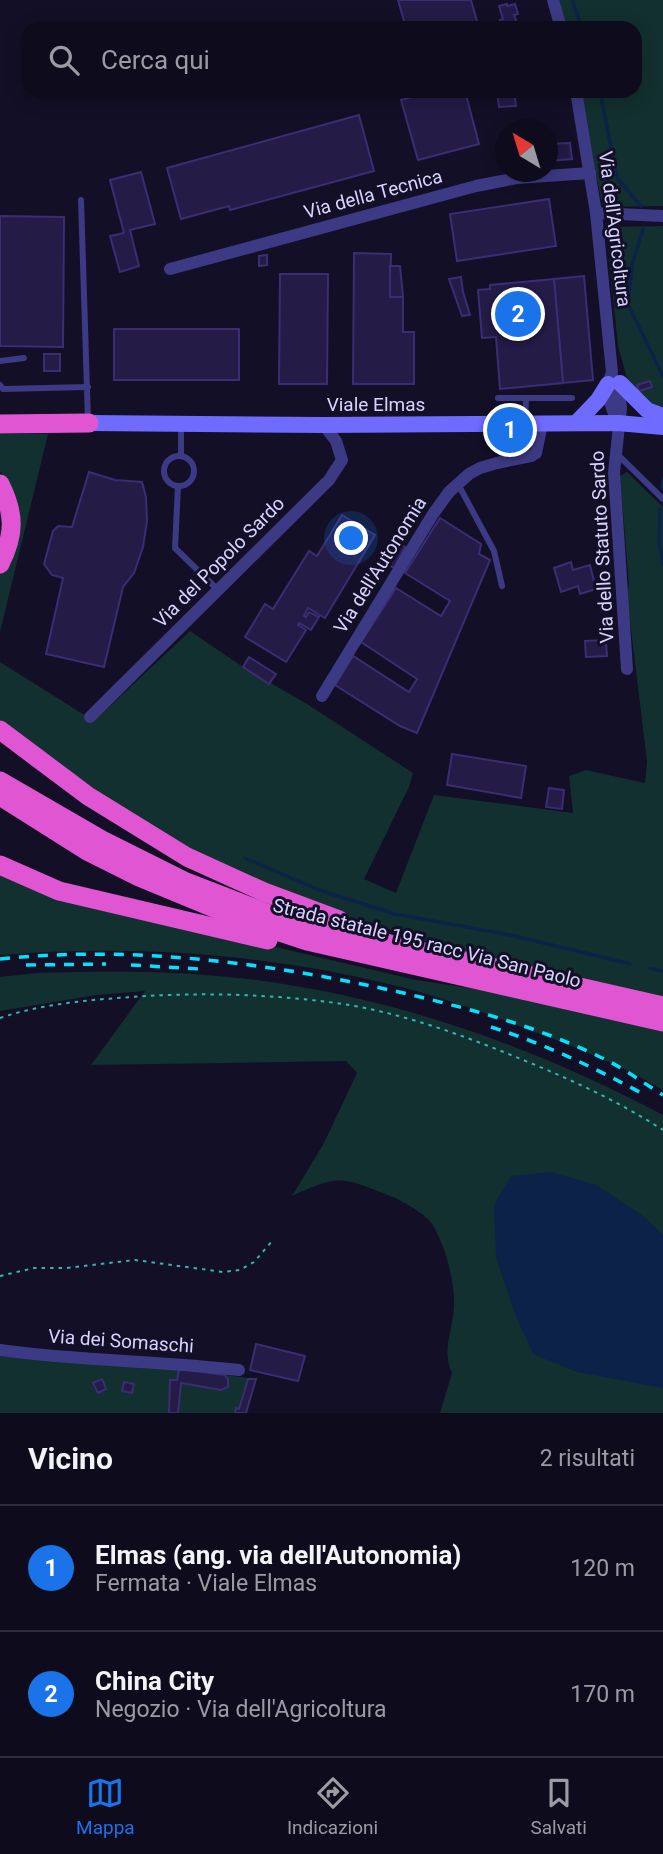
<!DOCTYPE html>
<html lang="it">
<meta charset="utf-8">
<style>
:root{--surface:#0e0b1c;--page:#1c1929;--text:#f1f3f6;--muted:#9b9ba3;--line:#2e2b3b;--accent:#1a73e8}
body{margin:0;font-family:Roboto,sans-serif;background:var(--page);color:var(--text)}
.compass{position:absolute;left:495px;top:119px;width:63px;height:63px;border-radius:50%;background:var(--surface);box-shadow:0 4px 18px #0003;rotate:322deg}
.you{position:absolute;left:352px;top:539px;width:24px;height:24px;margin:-18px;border:5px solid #fff;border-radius:50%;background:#1a73e8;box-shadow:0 0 0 10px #1a73e833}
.badge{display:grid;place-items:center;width:46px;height:46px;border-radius:50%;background:var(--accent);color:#fff;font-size:23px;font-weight:700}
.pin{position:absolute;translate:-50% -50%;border:4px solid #fff;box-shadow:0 2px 7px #0006}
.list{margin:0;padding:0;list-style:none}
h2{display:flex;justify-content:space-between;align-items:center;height:91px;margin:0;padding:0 28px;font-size:30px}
h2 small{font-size:23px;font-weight:400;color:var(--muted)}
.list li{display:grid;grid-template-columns:46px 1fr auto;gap:21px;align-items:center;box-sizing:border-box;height:126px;padding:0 28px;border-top:2px solid var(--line)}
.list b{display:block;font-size:26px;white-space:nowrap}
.list p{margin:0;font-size:23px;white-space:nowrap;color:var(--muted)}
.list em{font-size:23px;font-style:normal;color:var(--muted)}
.icon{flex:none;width:38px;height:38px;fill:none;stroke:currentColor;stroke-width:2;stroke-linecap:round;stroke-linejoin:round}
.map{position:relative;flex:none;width:663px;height:1413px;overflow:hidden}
.search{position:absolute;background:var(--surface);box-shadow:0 4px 18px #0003;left:21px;right:21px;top:21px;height:77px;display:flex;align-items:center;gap:18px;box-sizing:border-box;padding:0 24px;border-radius:21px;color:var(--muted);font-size:26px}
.sheet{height:343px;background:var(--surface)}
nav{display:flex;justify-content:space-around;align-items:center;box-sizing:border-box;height:98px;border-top:2px solid var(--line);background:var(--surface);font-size:19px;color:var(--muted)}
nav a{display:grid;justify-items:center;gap:4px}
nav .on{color:var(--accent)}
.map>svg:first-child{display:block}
</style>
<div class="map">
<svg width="663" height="1413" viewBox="0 0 663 1413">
<rect width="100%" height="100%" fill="#130f26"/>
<g fill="#12302f">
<polygon points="556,0 663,0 663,206 603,207 577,91 635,91 635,28 564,28"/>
<polygon points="663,226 663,407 655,406 641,397 628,382 618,346 606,227"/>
<polygon points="0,434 48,434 0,632 0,571 11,488 0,471"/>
<path d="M627,472L663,507V1090C621,1065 573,1046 527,1029C486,1013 444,998 401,987C271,954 134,944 0,955V873L80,901L416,980L484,990L474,956L306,904L227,870L108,801L0,720V662L94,721L190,631L243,667L307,704L413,773L409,787L364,879L396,893L434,795L573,813L569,776L586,770L645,783L647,762L627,596L629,584L620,476Z"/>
<path d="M36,973C81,972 128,971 173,973C344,980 513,1035 663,1115V1413H440L452,1373C441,1349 453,1331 454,1306C455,1282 445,1244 432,1224C426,1214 399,1199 388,1195C340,1176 338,1175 292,1196L324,1143L357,1073L346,1061L91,1065L145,991L96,995L0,1011V977Z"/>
<polygon points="0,1356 179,1369 256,1379 246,1413 0,1413"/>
</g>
<polygon fill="#0c2248" points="551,1172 596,1185 643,1216 663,1235 663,1388 577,1372 533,1354 516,1316 496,1258 494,1205 511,1176"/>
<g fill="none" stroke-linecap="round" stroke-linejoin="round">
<g stroke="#0c2248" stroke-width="3.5">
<polyline points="572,0 582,28"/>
<polyline points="600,91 617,178 641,206"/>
<polyline points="643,229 632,265 628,305 663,376"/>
<polyline points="662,488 663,479"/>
<polyline points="660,509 659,543 663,564"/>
<polyline points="245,858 319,890 395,914 515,936 630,964"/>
<polyline points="650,968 663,971"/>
</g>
</g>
<g fill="#241b47" stroke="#3b2d73" stroke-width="2">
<polygon points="398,0 471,0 478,25 466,28 406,28"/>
<polygon points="507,4 507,6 515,4 518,14 514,15 519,28 502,28 500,20 503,19 499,6"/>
<polygon points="434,91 465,91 479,144 418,160 401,100"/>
<polygon points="497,91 514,91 516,106 499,107"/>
<polygon points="359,115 374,171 230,210 229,206 181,219 167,168"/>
<polygon points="570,143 572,159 548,161 548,144"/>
<polygon points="141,172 155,224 130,230 139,266 120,272 110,236 124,233 110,180"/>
<polygon points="549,199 556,246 457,261 450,214"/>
<polygon points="0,216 64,217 63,347 0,346"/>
<polygon points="354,253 391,254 390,297 403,297 403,332 414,332 414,384 353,384"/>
<polygon points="267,255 267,265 259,266 259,256"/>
<polygon points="390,266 400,266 403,297 390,297"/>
<polygon points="280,274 328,274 327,384 279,384"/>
<polygon points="584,276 593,380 563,383 554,279"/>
<polygon points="461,277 463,292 470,315 462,316 449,279"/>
<polygon points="554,279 563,383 500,389 496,337 482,338 478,290 490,289 490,285"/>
<rect x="114" y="329" width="125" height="51"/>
<rect x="44" y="354" width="16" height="17"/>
<polygon points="650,381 652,387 639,391 637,385"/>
<polygon points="89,472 115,480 142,482 146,497 147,521 143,547 134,573 123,587 104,667 46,654 63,578 52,575 44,564 53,531 58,526 72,527"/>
<polygon points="342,515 375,535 325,618 308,608 304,616 306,617 309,612 319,617 311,630 299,623 298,625 306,630 286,662 245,637 265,604 273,609 309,551 317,556"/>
<polygon points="440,518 481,544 479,554 490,560 417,733 400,726 335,685 353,656 409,692 417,679 361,642 396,588 441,616 450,601 405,573"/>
<polygon points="392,539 405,547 394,568 380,560"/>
<polygon points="571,562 573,570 590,565 596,589 580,594 578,586 561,592 554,568"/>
<polygon points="606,640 607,656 586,657 585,641"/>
<polygon points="249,657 276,674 269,684 243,667"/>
<polygon points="452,754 526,766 521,798 447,785"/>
<polygon points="549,788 564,790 562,809 546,807"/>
<polygon points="256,1344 305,1356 298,1381 250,1370"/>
<polygon points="179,1369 225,1375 228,1380 228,1387 221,1390 181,1383 178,1413 169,1413 170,1380 177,1380"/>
<polygon points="102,1379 106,1389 98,1393 93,1383"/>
<polygon points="248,1379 256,1379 246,1413 235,1413 236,1408 239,1409"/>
<polygon points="124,1382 134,1384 132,1393 122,1391"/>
</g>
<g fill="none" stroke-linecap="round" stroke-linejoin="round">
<g stroke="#2fb8b0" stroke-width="2" stroke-dasharray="3.5 5" stroke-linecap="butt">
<path d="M0,1018C41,1004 88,1000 131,997C201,992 273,994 343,1004C400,1013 457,1033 511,1055C563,1076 615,1099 663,1130"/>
<polyline points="0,1276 34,1268 67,1268 135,1260 223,1272 240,1270 254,1262 273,1240"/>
</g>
<g stroke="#3d3a85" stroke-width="6">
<polyline points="81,200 88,421"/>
<polyline points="0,361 24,358"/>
<polyline points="0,385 3,389 88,387"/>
<polyline points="498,398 526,398 525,422"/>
<polyline points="526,398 572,398"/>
<polyline points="616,453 663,499"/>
<circle cx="179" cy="471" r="15"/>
<polyline points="181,456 181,426"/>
<polyline points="458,484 494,551 502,586"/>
<polyline points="178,486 175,548 218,590"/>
</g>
<g stroke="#3d3a85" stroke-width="12">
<polyline points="553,0 561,28"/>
<path d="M576,91L596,213L612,372C605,390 610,406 618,423"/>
<polyline points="596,213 663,216"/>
<polyline points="170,269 476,186 517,178 590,173"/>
<polyline points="618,381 621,408 614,472 627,669"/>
<polyline points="322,696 433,514 449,492 469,474 480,468 497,463 531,456 536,453 542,424"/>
<polyline points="90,717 329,480 342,460 336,441 324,425"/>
<path d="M0,1350C79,1361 159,1361 239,1370"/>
</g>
<g stroke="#6f6bff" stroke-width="16">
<polyline points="620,383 647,410 663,416"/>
<polyline points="89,423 324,425 618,423 663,427"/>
<polyline points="576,423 598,400 608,384"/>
</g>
<g stroke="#e055d1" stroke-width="19">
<polyline points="0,424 89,423"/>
<path d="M0,484C15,514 15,534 0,564"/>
<polyline points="0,730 88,796 187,857 264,892 339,920"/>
<polyline points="0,781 102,840 184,881 269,914 394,945 663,1006"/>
<polyline points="0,796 87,851 139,877 243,920 307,941 663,1022"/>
<polyline points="0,865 59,891 268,940"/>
</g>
<g stroke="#00e5ff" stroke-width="3.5" stroke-dasharray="10 9" stroke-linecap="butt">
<path d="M0,959C134,945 268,963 399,992C467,1008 537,1026 600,1057C622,1067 642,1082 663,1095"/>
<polyline points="26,965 106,964"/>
<polyline points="131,965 200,969"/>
<path d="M491,1027C545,1044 595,1068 645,1095"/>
</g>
</g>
<g text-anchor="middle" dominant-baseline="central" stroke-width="6" stroke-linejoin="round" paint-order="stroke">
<g font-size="19" fill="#d9d4ff" stroke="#130f26">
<text transform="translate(373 194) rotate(-15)">Via della Tecnica</text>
<text transform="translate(615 229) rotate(83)">Via dell'Agricoltura</text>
<text x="376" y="404">Viale Elmas</text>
<text transform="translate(602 547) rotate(-93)">Via dello Statuto Sardo</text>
<text transform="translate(219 562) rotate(-45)">Via del Popolo Sardo</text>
<text transform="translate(380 565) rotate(-58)">Via dell'Autonomia</text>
<text transform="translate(427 943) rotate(14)">Strada statale 195 racc Via San Paolo</text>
<text transform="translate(121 1341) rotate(4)">Via dei Somaschi</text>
</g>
</g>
</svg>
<svg class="compass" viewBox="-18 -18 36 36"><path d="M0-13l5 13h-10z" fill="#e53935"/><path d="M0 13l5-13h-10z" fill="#9b9ba3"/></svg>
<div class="you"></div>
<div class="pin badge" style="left:510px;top:430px">1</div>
<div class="pin badge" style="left:518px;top:314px">2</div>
<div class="search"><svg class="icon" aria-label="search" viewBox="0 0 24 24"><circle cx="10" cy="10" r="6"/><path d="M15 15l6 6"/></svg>Cerca qui</div>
</div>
<section class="sheet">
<h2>Vicino<small>2 risultati</small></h2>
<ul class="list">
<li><span class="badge">1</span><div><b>Elmas (ang. via dell'Autonomia)</b><p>Fermata · Viale Elmas</p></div><em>120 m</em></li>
<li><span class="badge">2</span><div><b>China City</b><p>Negozio · Via dell'Agricoltura</p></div><em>170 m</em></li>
</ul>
</section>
<nav>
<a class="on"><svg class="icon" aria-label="map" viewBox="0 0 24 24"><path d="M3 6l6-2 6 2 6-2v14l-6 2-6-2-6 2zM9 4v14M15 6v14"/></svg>Mappa</a>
<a><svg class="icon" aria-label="directions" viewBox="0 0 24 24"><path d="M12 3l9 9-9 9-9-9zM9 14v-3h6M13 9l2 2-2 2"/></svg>Indicazioni</a>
<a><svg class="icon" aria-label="saved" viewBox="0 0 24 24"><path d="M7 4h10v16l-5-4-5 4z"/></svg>Salvati</a>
</nav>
